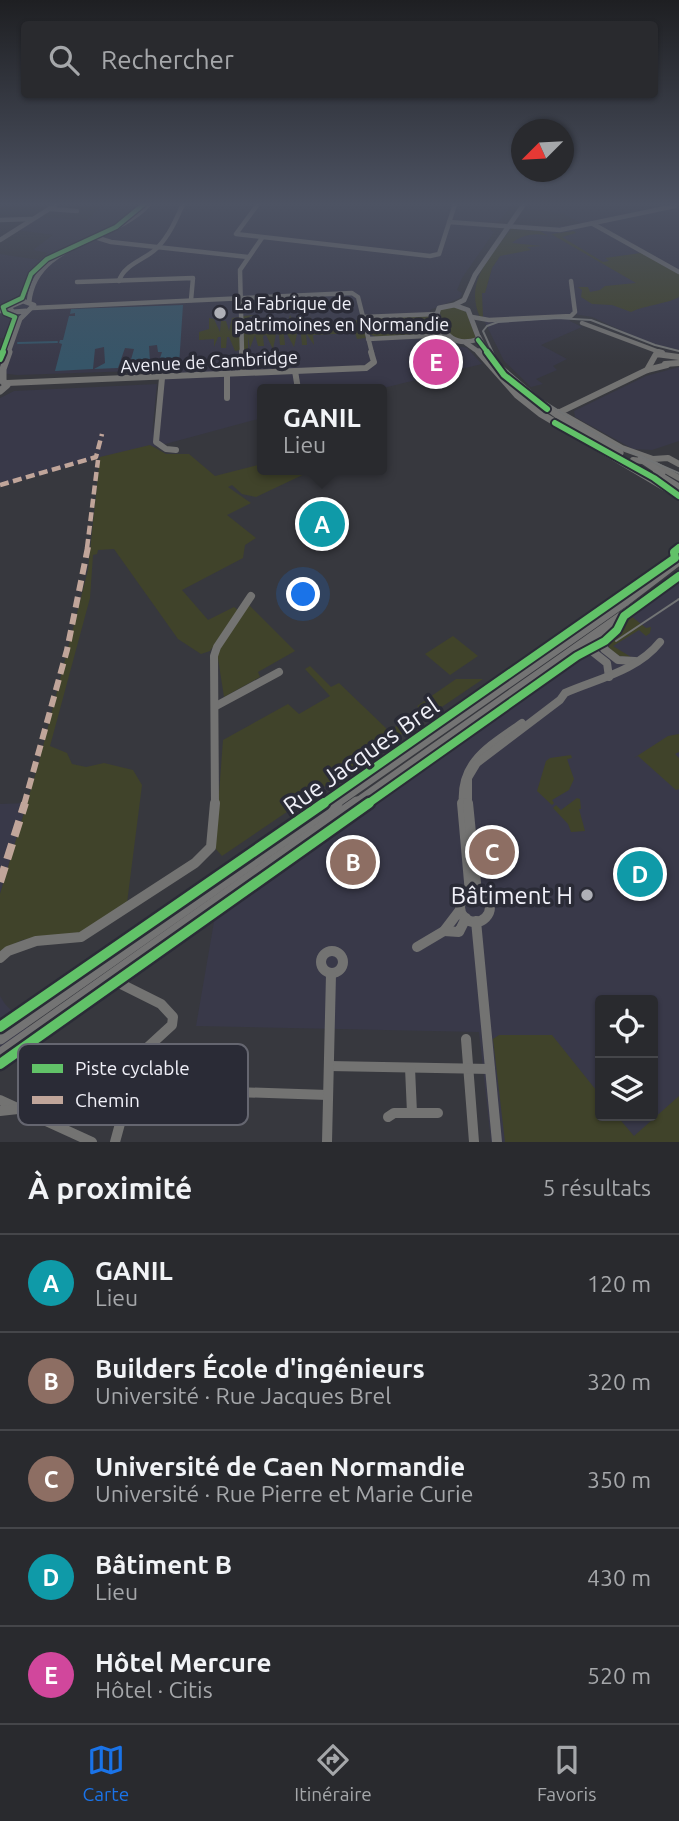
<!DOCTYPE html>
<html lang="fr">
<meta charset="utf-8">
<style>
:root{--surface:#292a2e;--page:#313236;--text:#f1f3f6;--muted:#a5a7aa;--line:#45464a;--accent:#1a73e8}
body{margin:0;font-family:Ubuntu,sans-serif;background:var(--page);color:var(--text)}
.controls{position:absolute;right:21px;bottom:21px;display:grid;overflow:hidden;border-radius:7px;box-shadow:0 2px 5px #0004}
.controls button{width:63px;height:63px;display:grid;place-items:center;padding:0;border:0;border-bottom:2px solid var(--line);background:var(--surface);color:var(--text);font:35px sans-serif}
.compass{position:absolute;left:511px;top:119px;width:63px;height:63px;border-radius:50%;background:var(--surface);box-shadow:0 2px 5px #0004;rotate:246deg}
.you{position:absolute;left:304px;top:595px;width:24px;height:24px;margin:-18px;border:5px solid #fff;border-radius:50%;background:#1a73e8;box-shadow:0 0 0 10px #1a73e833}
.badge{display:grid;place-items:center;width:46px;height:46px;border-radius:50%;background:var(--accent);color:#fff;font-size:23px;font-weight:700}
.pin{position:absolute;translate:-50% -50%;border:4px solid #fff;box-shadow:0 2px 7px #0006}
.popup{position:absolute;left:257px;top:384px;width:130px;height:91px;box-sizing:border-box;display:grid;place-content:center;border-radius:7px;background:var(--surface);filter:drop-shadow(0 2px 5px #0005);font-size:23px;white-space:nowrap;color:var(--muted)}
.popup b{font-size:26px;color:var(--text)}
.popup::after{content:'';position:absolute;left:50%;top:100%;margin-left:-14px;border:14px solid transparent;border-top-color:var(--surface)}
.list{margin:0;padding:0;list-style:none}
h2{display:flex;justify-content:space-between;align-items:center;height:91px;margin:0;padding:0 28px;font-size:30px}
h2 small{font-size:23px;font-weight:400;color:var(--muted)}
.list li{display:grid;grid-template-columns:46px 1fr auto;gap:21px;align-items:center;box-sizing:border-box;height:98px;padding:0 28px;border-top:2px solid var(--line)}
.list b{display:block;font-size:26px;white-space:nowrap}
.list p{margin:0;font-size:23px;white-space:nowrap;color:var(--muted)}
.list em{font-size:23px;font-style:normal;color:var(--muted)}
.icon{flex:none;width:38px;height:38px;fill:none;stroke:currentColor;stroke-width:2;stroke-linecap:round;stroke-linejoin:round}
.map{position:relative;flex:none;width:679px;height:1142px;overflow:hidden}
.search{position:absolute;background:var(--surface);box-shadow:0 2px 5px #0004;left:21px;right:21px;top:21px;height:77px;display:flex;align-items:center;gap:18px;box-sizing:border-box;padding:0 24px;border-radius:7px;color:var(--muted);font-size:26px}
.sheet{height:581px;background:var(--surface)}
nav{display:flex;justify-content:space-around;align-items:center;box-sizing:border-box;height:98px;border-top:2px solid var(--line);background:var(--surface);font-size:19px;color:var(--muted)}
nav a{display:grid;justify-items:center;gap:4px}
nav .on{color:var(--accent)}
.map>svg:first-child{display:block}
</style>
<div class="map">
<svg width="679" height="1142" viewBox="0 0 679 1142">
<rect width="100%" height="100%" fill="#37383e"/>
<g fill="#393949" fill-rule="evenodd">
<polygon points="120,204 512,204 499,222 491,223 488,228 494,232 462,278 457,290 462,293 460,298 430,310 433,325 441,338 450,344 467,348 482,364 379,389 262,389 262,418 158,446 101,457 0,486 0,398 14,391 157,384 152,435 165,370 17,375 0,373 3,338 0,338 0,254 39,260 48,253 33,250 53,235 18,230 38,217 87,220 102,205"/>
<polygon points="530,204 679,204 679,350 649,343 592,317 574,314 568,317 570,321 582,327 541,345 567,359 553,366 557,370 536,379 543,384 531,387 504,361 483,318 481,305 482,293 485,292 492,268 521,226 539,228 582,224 564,214 527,208"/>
<polygon points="679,367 679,441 652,450 633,449 575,417 574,411 646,376"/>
<path d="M679,582V1142H491L479,1032L196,1026L215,916ZM600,1000H653V1116H600Z"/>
<polygon points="27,803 0,894 0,804"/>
<polygon points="0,996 5,1004 40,1039 0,1067"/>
</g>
<g fill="#40432a">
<path d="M511,229L540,231L548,236C537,232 521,235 512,243L542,246L527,247L531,250L500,256L492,268L485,293H482L483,318L480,317C464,282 490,257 511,229Z"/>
<path d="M574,231L576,233L562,237L603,262L609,261L605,258L641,253L679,274V297C670,303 646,305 631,312L612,305L592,304L581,297L582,290L578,287H588L590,292L600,290L605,286L636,283L551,234Z"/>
<polygon points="457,306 467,313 476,338 470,341 449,338 439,310"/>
<polygon points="254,315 249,317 255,330 256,319 262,319 263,329 265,329 268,316 276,329 278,328 277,318 283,318 284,328 286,328 290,315 297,328 299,327 298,317 303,317 305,328 308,327 310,316 312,324 359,320 361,320 366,338 357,339 355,333 313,335 314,345 306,333 307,345 302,345 301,334 297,334 294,347 287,334 284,335 285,345 280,345 279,335 276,334 273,349 266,335 263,336 264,346 258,346 255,335 250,348 248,336 248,352 244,352 243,316"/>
<polygon points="431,316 434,318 439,330 433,334 377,337 369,334 366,322 370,318"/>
<polygon points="239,317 240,350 235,351 229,337 227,337 226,348 221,348 221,337 218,337 214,347 214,339 199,340 199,332 209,329 209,318 214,319 220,332 221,321 226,321 229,331 232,318"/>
<polygon points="150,445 166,454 189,454 215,476 262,464 262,470 313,470 256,497 242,494 232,485 228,487 251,503 227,515 256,538 245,545 243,558 182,590 208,620 234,607 238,610 210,651 201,654 178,639 114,549 98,550 97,554 93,555 90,598 50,746 67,753 72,764 86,767 104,763 133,770 142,785 127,903 83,932 22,940 0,951 0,894 39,762 88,570 100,457"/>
<polygon points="249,605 295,651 258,672 260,677 224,697 217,652"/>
<polygon points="631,616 646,628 651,627 650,633 646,636 639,630 613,646 631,657 619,656 609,648 608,642"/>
<polygon points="453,636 478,656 450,675 425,654"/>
<polygon points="310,666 331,687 339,683 389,731 421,710 417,706 456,679 483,679 222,856 215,848 223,740 288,704 299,714 330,696 305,669"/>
<polygon points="679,734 679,752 675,754 679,758 679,789 676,790 638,756 634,758 668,736"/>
<polygon points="571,755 572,758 567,759 574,779 569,790 552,800 554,803 552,805 537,791 546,761 550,758"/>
<polygon points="577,798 580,799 581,809 579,809 585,831 571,832 568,824 553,808 556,805 561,810"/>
<polygon points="499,1035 552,1035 600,1095 600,1116 617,1116 634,1136 679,1096 679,1142 505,1142 493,1039"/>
</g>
<polygon fill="#365568" points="183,305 179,365 155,366 163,360 160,358 162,352 158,352 157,345 149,346 150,362 154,366 120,368 130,363 134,349 125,348 118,368 94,369 105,363 104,347 95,349 93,369 55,371 62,344 59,343 60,340 63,340 69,316 75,316 75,313 70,314 71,309"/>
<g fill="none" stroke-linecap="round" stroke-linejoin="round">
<polyline stroke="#365568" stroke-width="2" points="18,343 57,342"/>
<g stroke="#737372" stroke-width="4.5">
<polyline points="258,204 236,234 430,256 439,254 455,204"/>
<polyline points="50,209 77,211"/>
<polyline points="0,220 31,219"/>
<polyline points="449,222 560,230 675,206"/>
<polyline points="593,224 679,272"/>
<polyline points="98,238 111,242 248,257"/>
<polyline points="0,240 57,204"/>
<path d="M119,281C124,264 145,260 157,248C169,236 176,220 183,204"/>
<polyline points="77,282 193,278 191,300"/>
<polyline points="32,308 352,293 358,297 372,353"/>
<polyline points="0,311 10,311"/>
<polyline points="363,317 437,314"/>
<polyline points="472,317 489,320 571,316 575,312 571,281"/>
<polyline points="582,323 662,353"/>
<polyline points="479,337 487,353"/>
<polyline points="368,339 445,335"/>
<polyline points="242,353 240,270 262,238"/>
</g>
<g stroke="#737372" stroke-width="6">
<polyline points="242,352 243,373"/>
<polyline points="658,352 662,353"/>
<polyline points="665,364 679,363"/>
<polyline points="647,370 656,354 679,357"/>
<polyline points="295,371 298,389"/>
<polyline points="227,374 227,398"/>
<polyline points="162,378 156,442 166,449 176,450"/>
<polyline points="7,383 366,368 374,362 371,352"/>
<polyline points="559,412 622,448 653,459 668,458 679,464"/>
<polyline points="556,414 647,370 667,365"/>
<polyline points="633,460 651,462 679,478"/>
</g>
<g stroke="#737372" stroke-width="8">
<polyline points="613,626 604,639 604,649 618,660 635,661"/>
<polyline points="583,644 607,663 609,677"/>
<polyline points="216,706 279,672"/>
<polyline points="215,805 214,656 217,647 251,596"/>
<path d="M463,805C459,761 490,746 522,723"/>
<path d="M468,805V778L477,763L560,700L565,693C597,679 637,671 660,642"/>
</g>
<g stroke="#737372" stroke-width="10">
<polyline points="462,803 470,893"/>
<polyline points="468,803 477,893"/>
<circle cx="475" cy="907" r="15"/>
<polyline points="476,921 497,1142"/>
<polyline points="444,931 459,932 466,918"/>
<polyline points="417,947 444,931 460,910"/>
<circle cx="332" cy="962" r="11"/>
<polyline points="0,958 8,951 36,941 81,937 195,863 211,847 215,803"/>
<polyline points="113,976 117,982 161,1004 173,1017 172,1025 148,1047 136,1065 115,1142"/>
<polyline points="466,1039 474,1142"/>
<polyline points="329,1066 490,1069"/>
<polyline points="410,1068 412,1113"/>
<polyline points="205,1091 328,1095"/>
<polyline points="0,1100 92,1142"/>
<polyline points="0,1111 18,1109"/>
<polyline points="388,1117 394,1113 438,1113"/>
<polyline points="327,1142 331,974"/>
</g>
<g stroke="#747474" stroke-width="5">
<path d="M29,302C35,241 112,244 149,204"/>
<polyline points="456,304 464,300 475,275 524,204"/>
<path d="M454,305L468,310L479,339C455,347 445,337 437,314L439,308Z"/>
<polyline points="466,343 480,353"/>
<polyline points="8,353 20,319 34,305 23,301 9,307 13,312 26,311"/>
</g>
<g stroke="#747474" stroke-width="7">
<polyline points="479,352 517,395 541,414 679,496"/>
<polyline points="0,379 7,385 0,391"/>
<polyline points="3,380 3,369 9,352"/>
<polyline points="509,380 563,419 620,453"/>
<polyline points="641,459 662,473"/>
<polyline points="656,473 679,487"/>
</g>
<g stroke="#747474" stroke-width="10">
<polyline points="333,805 624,602 679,560"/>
<polyline points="354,805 679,576"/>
</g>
<g stroke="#747474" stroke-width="13">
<polyline points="0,1038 336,803"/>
<polyline points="0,1055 357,803"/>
</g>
<g stroke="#727475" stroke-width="2">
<polyline points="679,351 655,345 591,320 557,318 498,322 487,326 483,331 497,362 540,399 612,444 679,473"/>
<polyline points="616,641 679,599"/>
</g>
<g stroke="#c0a59a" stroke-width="4.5" stroke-dasharray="9 4.5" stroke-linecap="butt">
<polyline points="0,485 96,457 102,434"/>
<polyline points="87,548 98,460"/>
</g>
<polyline stroke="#c0a59a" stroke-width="6" stroke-dasharray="11 6" stroke-linecap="butt" points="24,805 67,650 88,547"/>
<polyline stroke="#c0a59a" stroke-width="8" stroke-dasharray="16 8" stroke-linecap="butt" points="0,882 25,803"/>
<g stroke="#2a2b36" stroke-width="7">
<g id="cycleway-far3">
<polyline points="478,340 488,353"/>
<polyline points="2,353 15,317 5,313 3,307 22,298 31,274 47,259 116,227 144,204"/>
</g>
</g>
<g stroke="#2a2b36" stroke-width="10">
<g id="cycleway-far2">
<polyline points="487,352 504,375 547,409"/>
<polyline points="0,359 3,352"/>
<polyline points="555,423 654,478 679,496"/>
</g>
</g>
<g stroke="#2a2b36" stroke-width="12">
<g id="cycleway-far1">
<polyline points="321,805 675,558 674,552 679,548"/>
<polyline points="366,805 577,656 605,641 617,630 624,616 679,576"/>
</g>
</g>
<g stroke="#2a2b36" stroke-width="15">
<g id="cycleway">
<polyline points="0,1027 324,803"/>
<polyline points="0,1064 369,803"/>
</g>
</g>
<use href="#cycleway-far3" stroke="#61c268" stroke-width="4.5"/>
<use href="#cycleway-far2" stroke="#61c268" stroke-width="6"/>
<use href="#cycleway-far1" stroke="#61c268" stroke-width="8"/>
<use href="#cycleway" stroke="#61c268" stroke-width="10"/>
</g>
<linearGradient id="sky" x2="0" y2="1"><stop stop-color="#1e1f22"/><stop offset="0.56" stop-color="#4d5363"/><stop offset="1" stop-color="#4d5363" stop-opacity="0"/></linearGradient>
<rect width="679" height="364" fill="url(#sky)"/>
<g fill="#afb0b7" stroke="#2a2b36" stroke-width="2.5">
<circle cx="220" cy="313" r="7"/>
<circle cx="587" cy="895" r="7"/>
</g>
<g text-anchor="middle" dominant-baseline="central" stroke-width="7" stroke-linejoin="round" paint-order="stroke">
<g font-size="18" fill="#f0f0f8" stroke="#2a2b36" text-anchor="start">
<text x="234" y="303">La Fabrique de<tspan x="234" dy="21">patrimoines en Normandie</tspan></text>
</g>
<g font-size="18" fill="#f0f0f8" stroke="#2a2b36">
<text transform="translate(209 361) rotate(-3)">Avenue de Cambridge</text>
</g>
<g font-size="24" fill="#f0f0f8" stroke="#2a2b36">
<text transform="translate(361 756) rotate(-35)">Rue Jacques Brel</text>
</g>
<g font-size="24" fill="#f0f0f8" stroke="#2a2b36" text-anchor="end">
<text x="573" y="895">Bâtiment H</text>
</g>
</g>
<rect x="18" y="1044" width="230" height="81" rx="10" fill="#2a2b36" stroke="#656670" stroke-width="2"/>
<rect x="32" y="1064" width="31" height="9" fill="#61c268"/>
<rect x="32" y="1096" width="31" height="8" fill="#c0a59a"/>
<g font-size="19" fill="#f0f0f8">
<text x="75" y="1075">Piste cyclable</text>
<text x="75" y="1107">Chemin</text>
</g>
</svg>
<div class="controls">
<button><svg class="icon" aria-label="locate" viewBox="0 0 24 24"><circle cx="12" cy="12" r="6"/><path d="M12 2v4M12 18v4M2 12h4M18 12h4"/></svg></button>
<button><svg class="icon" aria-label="layers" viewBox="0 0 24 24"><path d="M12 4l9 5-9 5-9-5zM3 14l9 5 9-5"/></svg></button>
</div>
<svg class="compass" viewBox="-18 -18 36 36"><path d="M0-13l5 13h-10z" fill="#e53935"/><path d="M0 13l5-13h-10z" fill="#a5a7aa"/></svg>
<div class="you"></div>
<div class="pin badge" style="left:322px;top:524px;background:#0f9aa8">A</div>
<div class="popup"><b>GANIL</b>Lieu</div>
<div class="pin badge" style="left:353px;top:862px;background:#8d6e63">B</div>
<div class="pin badge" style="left:492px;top:852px;background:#8d6e63">C</div>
<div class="pin badge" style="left:640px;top:874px;background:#0f9aa8">D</div>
<div class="pin badge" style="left:436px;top:362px;background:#d1479c">E</div>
<div class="search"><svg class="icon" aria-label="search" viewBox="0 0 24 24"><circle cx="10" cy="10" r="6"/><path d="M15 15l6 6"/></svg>Rechercher</div>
</div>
<section class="sheet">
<h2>À proximité<small>5 résultats</small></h2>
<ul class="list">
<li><span class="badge" style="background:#0f9aa8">A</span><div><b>GANIL</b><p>Lieu</p></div><em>120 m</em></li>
<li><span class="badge" style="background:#8d6e63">B</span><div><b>Builders École d'ingénieurs</b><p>Université · Rue Jacques Brel</p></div><em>320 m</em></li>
<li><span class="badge" style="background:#8d6e63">C</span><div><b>Université de Caen Normandie</b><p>Université · Rue Pierre et Marie Curie</p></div><em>350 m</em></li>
<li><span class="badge" style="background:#0f9aa8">D</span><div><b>Bâtiment B</b><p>Lieu</p></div><em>430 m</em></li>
<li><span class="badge" style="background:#d1479c">E</span><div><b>Hôtel Mercure</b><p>Hôtel · Citis</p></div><em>520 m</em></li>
</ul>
</section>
<nav>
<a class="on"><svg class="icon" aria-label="map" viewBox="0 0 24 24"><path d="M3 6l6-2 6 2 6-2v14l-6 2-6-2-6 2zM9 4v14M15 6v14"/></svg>Carte</a>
<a><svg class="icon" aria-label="directions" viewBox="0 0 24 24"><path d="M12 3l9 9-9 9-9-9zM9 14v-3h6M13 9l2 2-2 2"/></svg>Itinéraire</a>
<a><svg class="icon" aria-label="saved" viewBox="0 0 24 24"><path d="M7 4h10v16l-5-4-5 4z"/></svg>Favoris</a>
</nav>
